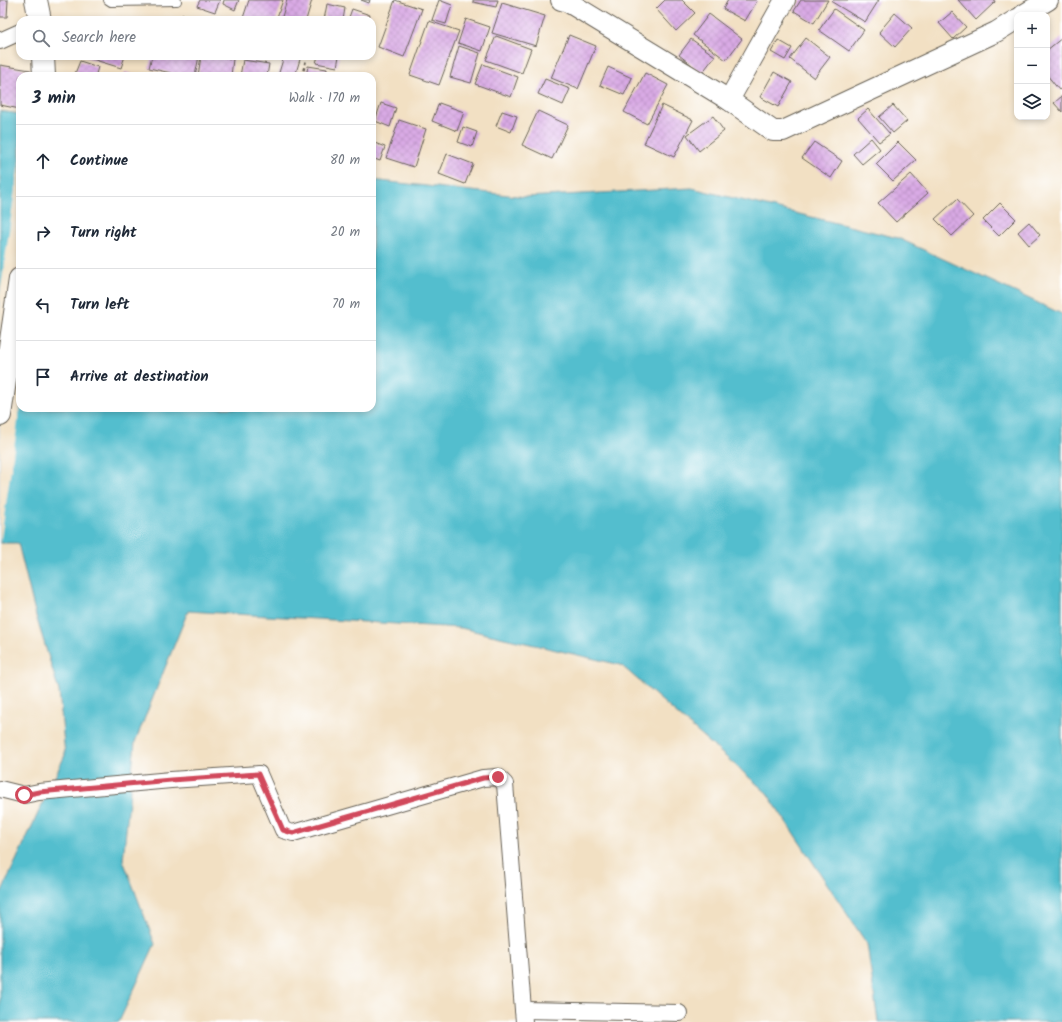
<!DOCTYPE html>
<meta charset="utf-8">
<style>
:root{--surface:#fff;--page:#f6f6f7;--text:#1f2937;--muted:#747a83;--line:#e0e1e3}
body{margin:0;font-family:Kalam,sans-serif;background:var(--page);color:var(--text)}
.controls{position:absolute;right:12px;top:12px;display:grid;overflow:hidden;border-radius:8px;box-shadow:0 2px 6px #0003}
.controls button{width:36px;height:36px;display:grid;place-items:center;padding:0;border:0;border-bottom:1px solid var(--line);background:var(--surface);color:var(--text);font:20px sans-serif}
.stop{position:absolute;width:12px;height:12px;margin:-9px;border:3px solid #d1495b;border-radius:50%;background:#fff}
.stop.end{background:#d1495b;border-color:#fff;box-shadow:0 1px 4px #0008}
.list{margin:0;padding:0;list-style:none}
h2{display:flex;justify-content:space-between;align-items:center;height:52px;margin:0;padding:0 16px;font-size:17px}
h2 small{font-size:13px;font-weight:400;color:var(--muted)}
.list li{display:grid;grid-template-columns:26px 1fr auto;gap:12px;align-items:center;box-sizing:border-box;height:72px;padding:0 16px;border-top:1px solid var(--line)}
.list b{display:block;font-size:15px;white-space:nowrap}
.list em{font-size:13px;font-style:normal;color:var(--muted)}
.icon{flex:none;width:22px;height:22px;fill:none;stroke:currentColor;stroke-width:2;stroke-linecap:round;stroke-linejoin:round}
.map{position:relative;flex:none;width:1062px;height:1022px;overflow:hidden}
.search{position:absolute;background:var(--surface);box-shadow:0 2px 6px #0003;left:16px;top:16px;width:360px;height:44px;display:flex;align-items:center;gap:10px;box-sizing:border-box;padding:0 14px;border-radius:12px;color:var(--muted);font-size:15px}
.panel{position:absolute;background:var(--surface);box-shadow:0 2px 6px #0003;left:16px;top:72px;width:360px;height:340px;border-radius:12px}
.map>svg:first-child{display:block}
</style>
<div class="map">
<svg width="1062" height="1022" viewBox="0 0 1062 1022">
<defs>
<pattern id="building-cross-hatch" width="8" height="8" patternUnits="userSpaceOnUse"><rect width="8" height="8" fill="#d9aae5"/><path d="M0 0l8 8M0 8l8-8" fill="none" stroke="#ba92c4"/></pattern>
</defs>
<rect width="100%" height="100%" fill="#fff"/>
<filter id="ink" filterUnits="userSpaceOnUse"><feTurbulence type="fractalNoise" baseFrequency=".025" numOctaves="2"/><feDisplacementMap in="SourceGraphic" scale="8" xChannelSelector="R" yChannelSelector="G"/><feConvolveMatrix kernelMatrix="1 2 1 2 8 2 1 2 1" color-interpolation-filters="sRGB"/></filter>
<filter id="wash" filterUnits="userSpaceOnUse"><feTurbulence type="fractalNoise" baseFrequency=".012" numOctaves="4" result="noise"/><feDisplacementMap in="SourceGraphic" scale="16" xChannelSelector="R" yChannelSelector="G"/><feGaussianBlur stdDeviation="0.9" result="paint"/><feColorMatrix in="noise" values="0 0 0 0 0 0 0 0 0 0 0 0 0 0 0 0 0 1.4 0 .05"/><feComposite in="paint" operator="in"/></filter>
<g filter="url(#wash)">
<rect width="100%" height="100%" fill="#f2e0c3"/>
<polygon fill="#53bece" stroke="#386d75" points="0,111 20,114 20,408 372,408 372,180 526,197 692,188 898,238 1062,314 1062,1022 878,1022 867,944 767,793 621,665 461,628 188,611 135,742 123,860 155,944 119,1022 0,1022 0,895 65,755 59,691 36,616 18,543 0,543"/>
<polygon fill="#f2e0c3" points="20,156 20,407 0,545 0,294"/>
<g id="blocks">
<g fill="url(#building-cross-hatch)">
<polygon points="0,0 8,0 7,17 0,17"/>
<polygon points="200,0 220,0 215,12 197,6"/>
<polygon points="224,0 239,0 235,10 223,4"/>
<polygon points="249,0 283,0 276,20 249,20 243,18"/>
<polygon points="287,0 312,0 306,20 281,20"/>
<polygon points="361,0 370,0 369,3"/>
<polygon points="395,0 422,9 404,57 378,47"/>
<polygon points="439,0 452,5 446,24 432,20"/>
<polygon points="473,0 498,0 496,7 473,2"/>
<polygon points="665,0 682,0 695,13 676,31 656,9"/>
<polygon points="728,0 756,0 757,1 745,21 723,9"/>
<polygon points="801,0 828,0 814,23 794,11"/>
<polygon points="833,0 879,0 865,22 832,2"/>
<polygon points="958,0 994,0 995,2 976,20"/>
<polygon points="502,3 545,16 536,46 492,33"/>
<polygon points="327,4 345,8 343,20 324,20"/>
<polygon points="352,9 370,15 368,20 348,20"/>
<polygon points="834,9 864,30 849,51 819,30"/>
<polygon points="952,12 966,27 953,39 939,23"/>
<polygon points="895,13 912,28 895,47 879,32"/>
<polygon points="709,14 742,39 726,60 693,35"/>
<polygon points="466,19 490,27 482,51 458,43"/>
<polygon points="429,21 459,31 439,85 410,75"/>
<polygon points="569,35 596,46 578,89 551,78"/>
<polygon points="496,36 531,49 522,73 486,60"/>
<polygon points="806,38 830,57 814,78 790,59"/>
<polygon points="1062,38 1062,88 1059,90 1047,75 1047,50"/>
<polygon points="691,39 715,56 702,73 679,55"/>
<polygon points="778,40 792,48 785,60 771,52"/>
<polygon points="459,46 480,53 471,83 450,77"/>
<polygon points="82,56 125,56 121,68"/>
<polygon points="152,56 199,56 195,76 184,76 149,68"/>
<polygon points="201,56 212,56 233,59 231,76 198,76"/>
<polygon points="284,56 301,56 295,76 278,76"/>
<polygon points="318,56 339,56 337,67 316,63"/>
<polygon points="243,60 269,64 267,76 240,76"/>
<polygon points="80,61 98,67 96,74 101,76 74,76"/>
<polygon points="483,64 518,77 511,97 475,84"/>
<polygon points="0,65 30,70 29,76 20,76 20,109 0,105"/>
<polygon points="308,66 327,69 326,76 306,76"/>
<polygon points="608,67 632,78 624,95 600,85"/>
<polygon points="125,72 138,76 124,76"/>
<polygon points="774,72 792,82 778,107 760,97"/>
<polygon points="645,73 668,85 647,124 624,112"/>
<polygon points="545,79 570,89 563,105 538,94"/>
<polygon points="1062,96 1062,112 1054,103"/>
<polygon points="381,103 396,108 390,127 375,121"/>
<polygon points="439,103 464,112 457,131 432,121"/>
<polygon points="662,105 693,120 674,157 644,143"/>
<polygon points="893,105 907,121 893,133 879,117"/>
<polygon points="868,109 890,134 879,142 858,118"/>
<polygon points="502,111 517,116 511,132 496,126"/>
<polygon points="538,111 568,125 552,159 522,145"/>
<polygon points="713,116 724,131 699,151 687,135"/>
<polygon points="399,120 426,129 414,167 386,158"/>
<polygon points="463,127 477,132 472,147 458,142"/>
<polygon points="871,138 880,149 862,164 853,154"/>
<polygon points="372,142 385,147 380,161 372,158"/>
<polygon points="814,142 842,161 831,178 802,158"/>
<polygon points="898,142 916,160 893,181 876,164"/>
<polygon points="447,154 473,164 465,184 439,174"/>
<polygon points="911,174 928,193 896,222 878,203"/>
<polygon points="957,199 973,216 952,236 935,219"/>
<polygon points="1000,203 1016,219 999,236 983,220"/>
<polygon points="1029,222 1040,235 1029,245 1018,232"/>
</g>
</g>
</g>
<g filter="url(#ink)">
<use href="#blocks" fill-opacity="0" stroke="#676156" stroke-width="1"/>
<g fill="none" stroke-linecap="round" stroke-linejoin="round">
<g stroke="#676156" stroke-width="10">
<polyline id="service" points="108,0 111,2 177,1"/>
</g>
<g stroke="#676156" stroke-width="18">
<g id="minor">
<polyline points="0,41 20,32"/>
<polyline points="0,789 24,795 39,792 171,780 259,774 283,830 293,833 483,778 498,777 505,784 524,1022"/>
<polyline points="523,1010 679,1013"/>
</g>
</g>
<g stroke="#676156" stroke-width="22">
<g id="tertiary">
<polyline points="561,0 568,2 729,100 773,131 783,131 996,32 1017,19"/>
<polyline points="1023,15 1048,0"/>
<polyline points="729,100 785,0"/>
</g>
</g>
<g stroke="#676156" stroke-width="24">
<g id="primary">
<polyline points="36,0 40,20"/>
<polyline points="43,56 44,76"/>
<polyline points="0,415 20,279"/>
</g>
</g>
<g stroke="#676156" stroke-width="2.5" stroke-dasharray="3 3" stroke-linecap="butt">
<polyline points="182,15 214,20"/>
<polyline points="302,76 307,56"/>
</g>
<use href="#service" stroke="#fff" stroke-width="8"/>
<use href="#minor" stroke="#fff" stroke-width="16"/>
<use href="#tertiary" stroke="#fff" stroke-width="20"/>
<use href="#primary" stroke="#fff" stroke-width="22"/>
</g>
</g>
<g fill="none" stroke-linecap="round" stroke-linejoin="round" filter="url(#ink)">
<polyline stroke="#d1495b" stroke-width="5" points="24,795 39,792 171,780 258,774 283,830 293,833 483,778 498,777"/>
</g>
</svg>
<div class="controls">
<button>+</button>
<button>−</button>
<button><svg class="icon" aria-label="layers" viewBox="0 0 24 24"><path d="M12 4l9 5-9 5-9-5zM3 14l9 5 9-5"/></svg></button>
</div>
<div class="stop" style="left:24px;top:795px"></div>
<div class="stop end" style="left:498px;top:777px"></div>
<div class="search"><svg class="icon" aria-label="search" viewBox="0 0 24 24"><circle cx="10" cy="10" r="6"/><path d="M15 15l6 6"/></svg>Search here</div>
<section class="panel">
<h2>3 min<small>Walk · 170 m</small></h2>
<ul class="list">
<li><svg class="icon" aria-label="ahead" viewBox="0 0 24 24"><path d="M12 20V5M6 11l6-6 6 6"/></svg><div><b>Continue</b></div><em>80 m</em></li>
<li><svg class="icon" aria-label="right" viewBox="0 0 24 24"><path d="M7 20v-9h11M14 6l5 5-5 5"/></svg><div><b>Turn right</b></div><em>20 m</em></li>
<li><svg class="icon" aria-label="left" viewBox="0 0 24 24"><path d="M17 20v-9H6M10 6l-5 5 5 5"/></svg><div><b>Turn left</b></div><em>70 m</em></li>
<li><svg class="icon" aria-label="arrive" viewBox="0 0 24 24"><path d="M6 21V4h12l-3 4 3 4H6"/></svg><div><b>Arrive at destination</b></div></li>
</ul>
</section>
</div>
